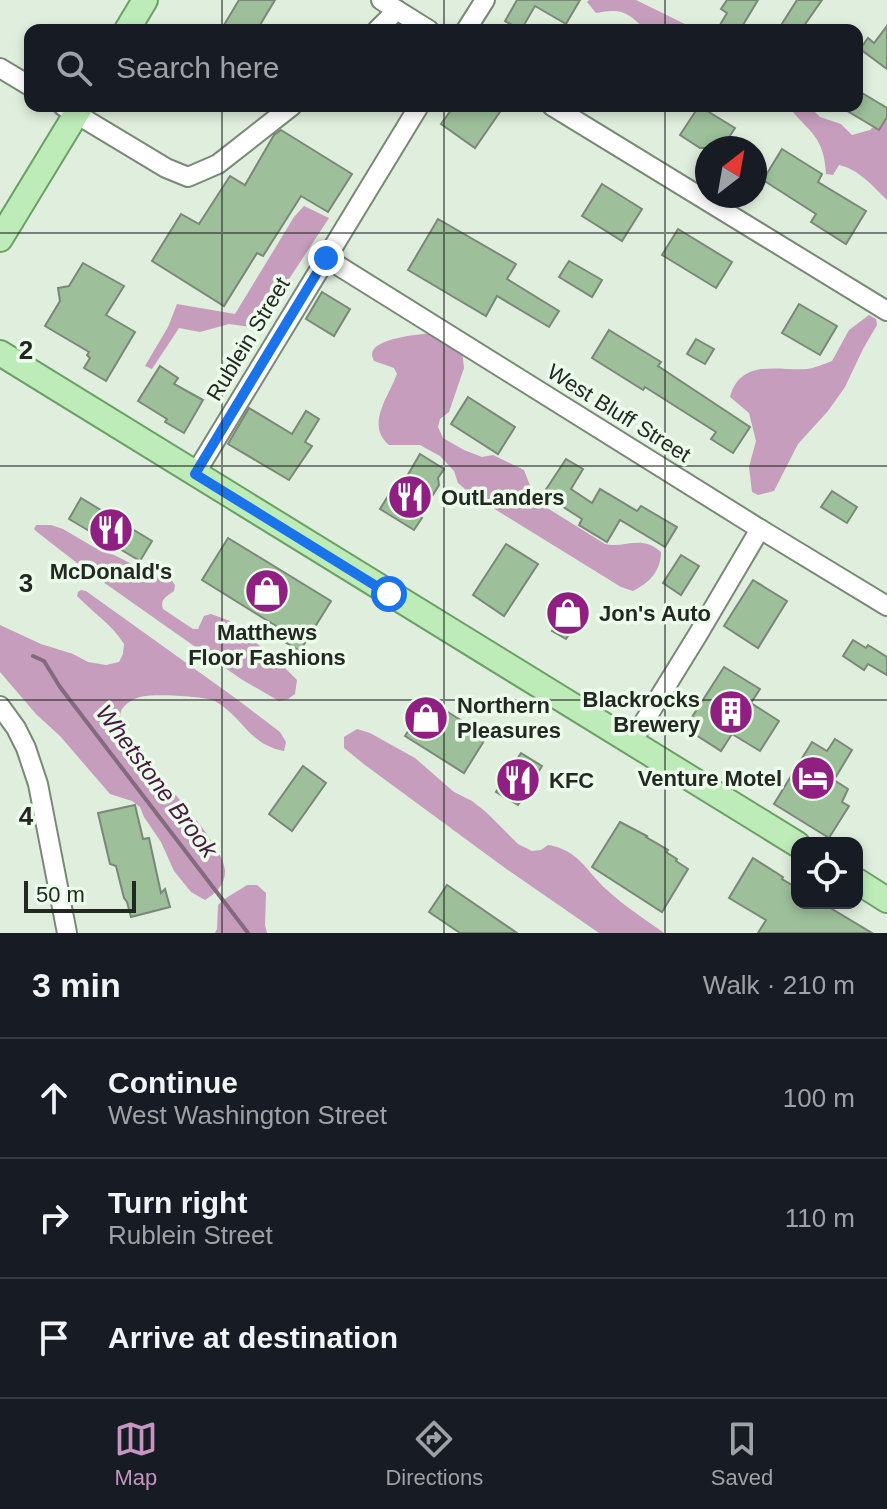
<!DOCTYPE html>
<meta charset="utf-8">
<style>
:root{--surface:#171b24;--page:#242831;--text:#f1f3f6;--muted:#9ea1a6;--line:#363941;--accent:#c594c1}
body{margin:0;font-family:Arial,sans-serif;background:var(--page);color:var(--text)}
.controls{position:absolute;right:24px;bottom:24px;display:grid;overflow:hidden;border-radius:16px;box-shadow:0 4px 12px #0003}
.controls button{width:72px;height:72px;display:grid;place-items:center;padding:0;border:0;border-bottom:2px solid var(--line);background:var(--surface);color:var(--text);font:40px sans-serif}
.compass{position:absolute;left:695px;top:136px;width:72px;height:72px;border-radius:50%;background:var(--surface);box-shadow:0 4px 12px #0003;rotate:31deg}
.scale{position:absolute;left:24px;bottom:20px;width:112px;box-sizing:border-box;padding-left:8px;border:4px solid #232822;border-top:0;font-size:22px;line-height:28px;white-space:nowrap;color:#232822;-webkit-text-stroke:6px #ecfcea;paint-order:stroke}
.stop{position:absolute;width:24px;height:24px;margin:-18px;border:6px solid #1a73e8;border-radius:50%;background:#fff}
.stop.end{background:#1a73e8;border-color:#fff;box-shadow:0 2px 8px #0008}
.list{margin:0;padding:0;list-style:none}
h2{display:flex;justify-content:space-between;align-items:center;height:104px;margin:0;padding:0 32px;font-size:34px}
h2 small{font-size:26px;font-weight:400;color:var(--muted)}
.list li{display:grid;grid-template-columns:52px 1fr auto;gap:24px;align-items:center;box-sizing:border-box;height:120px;padding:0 32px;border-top:2px solid var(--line)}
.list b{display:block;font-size:30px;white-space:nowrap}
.list p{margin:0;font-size:26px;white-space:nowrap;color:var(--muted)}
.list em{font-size:26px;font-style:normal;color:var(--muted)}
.icon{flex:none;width:44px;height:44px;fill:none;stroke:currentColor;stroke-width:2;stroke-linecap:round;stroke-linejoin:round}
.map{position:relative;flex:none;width:887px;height:933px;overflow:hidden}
.search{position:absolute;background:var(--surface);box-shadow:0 4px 12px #0003;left:24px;right:24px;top:24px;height:88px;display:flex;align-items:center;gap:20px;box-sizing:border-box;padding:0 28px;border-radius:16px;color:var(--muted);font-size:30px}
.sheet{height:464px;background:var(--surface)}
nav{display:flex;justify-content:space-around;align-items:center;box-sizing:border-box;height:112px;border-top:2px solid var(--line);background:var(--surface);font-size:22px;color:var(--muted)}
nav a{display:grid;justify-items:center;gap:4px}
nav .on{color:var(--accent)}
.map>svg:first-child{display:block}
</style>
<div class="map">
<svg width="887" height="933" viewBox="0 0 887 933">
<rect width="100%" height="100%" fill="#dfeedd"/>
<g fill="#c69dbc">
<path d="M589,0H636L697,30H646C627,12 622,8 596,13L587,2Z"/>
<path d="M788,106H809L820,117L841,124L852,135L870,130L887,113V200C873,186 858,169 839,165L833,175L826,174C824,135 809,133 788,106Z"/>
<polygon points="304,206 329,218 257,328 229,324 200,332 179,328 152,369 145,366 168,327 177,304 235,314 294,217"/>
<path d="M869,315L876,319L877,325L863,349L845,387L828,411L798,444L774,491L758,495L752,492L749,467L756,441L749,413L730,397C741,358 778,371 807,369C815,368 824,364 832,361L849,330Z"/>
<path d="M433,333L462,350L464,368L449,412L440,419L438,427L443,438L464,450L482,457L493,455L524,470L536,501L605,544C626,549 640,534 661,552C661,571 649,583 633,591L621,587L472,495L458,483L454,471L440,456L420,445H389C365,425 389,396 397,374L394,368L374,361L372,356C372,354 372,351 374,349C382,338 420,334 433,333Z"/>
<path d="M36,525H51L63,529L102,552L114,555L150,573L170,578L175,585L174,591C166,597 160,599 163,609L193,629H198L204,616L211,614L230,621L280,663L297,680L295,694L288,699L279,701L241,679L86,570L37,532L34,529Z"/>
<path d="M81,590L86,591L238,700L280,732L286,742L284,751C249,745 243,717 215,701C205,696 151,693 140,697C133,699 124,704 121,711C118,721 123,732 127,741C148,764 224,843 225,870C226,883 216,894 205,900L191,892L174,871L161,842L144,817L140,807L132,801L110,794L60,736L36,714L0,672V625L41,644L73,654L88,662L106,665L119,662L123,654L124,644C112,624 93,613 77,596L78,592Z"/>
<path d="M357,729L370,733L415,758L454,792L472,801L486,812L518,844L532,851L541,850L548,845C579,850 586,871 607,890C624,906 645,919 664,933H599L505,868L365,765L344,748V737Z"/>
<path d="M247,885H257L266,893L265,925L267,933H215L217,929L218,905C227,896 237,892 247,885Z"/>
</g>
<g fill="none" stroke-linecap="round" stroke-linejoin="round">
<polyline stroke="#846a7e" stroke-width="4" points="33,656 44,661 60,687 248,933"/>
</g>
<g fill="#9dbf9a" stroke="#7a8878" stroke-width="2">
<polygon points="239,0 275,0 257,30 221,30"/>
<polygon points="517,0 580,0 566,24 535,6 521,30 505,21"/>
<polygon points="727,0 758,0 740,30 717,30 727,13 721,9"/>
<polygon points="797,0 822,0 801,30 778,30"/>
<polygon points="887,26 887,69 860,49 868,38 874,43"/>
<polygon points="857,90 887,108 887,117 879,130 839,106 857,106"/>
<polygon points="454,106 504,106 475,148 441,124"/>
<polygon points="699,106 735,128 722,148 700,148 680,135"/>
<polygon points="281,130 352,174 328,212 301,196 263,256 257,253 224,306 152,261 181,214 199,224 230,176 245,185 274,135"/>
<polygon points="782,149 822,174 818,182 866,211 846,244 811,222 816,214 763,180"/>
<polygon points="602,184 642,209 622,241 582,216"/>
<polygon points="438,219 516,264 507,279 559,311 549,327 497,296 486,316 408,270"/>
<polygon points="678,229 732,262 716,288 662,255"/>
<polygon points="569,261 602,280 592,297 559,277"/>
<polygon points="83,263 124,286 106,315 135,332 106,381 84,368 90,358 87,355 89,352 45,326 60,301 58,288 69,286"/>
<polygon points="322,292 350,309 334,336 306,319"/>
<polygon points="799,304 837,326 820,355 782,333"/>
<polygon points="609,330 661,362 658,366 750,427 733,453 711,439 716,432 645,387 643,390 592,358"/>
<polygon points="696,339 714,349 705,364 687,354"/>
<polygon points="160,366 178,378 174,384 203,400 184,433 165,422 167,419 138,401"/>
<polygon points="468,397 515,427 498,454 451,424"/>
<polygon points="249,408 292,434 306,411 319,419 305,442 312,446 289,480 228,444"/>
<polygon points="420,454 444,469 438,478 439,485 420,516 422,518 414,530 380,509 398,480 403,483"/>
<polygon points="566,459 583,469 571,489 592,503 600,489 637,511 641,506 677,527 665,547 620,520 607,542 579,525 582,519 543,494"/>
<polygon points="832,491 857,507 847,523 821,507"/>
<polygon points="81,498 152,541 140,561 69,519"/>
<polygon points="228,538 331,601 300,651 271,634 276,626 202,580"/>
<polygon points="506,544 538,564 504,616 473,595"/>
<polygon points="681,555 699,566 681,595 663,583"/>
<polygon points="753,580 787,601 758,648 724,626"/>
<polygon points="565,592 588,606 566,639 552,631 557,624 549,619"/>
<polygon points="853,640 866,648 868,645 887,657 887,675 868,664 864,670 843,656"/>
<polygon points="724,667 760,689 751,703 779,721 760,751 732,734 721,751 685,728"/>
<polygon points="428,700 487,736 464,773 405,736"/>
<polygon points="835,739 852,750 834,780 848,789 842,802 849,806 829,838 774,804 812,742 827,751"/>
<polygon points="521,753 542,766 518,805 496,792"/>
<polygon points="303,766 326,783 292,831 269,814"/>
<polygon points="135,805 143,839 149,838 161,893 165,889 170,907 131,917 127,902 124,898 116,866 110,864 98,813"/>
<polygon points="620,822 647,836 646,837 668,850 666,852 677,859 676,861 688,869 662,912 592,867"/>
<polygon points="753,858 783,877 782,879 797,888 797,903 822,903 872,933 758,933 766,920 729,898"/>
<polygon points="447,885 517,933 460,933 429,912"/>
</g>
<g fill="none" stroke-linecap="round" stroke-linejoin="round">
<g stroke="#7a8878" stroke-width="22">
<g id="minor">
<polyline points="381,0 429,30"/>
<polyline points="377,30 397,10"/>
<polyline points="466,30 485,0"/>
<polyline points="0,68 30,86"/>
<polyline points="63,106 166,168 188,177 218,164 292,106"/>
<polyline points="552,106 887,311"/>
<polyline points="326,258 760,529 887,606"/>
<polyline points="195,474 419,106"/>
<polyline points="0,706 16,728 26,748 38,784 67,933"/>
<polyline points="631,743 697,636 760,529"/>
</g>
</g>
<g stroke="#6b9f66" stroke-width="28">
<g id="major">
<polyline points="127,30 145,0"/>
<polyline points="0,239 81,106"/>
<polyline points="0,353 797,844"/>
<polyline points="857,881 887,900"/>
</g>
</g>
<use href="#minor" stroke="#fff" stroke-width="18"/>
<use href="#major" stroke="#beecb9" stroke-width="24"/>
</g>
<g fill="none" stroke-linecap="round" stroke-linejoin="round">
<polyline stroke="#1a73e8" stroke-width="10" points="326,258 195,474 389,594"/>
</g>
<path fill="none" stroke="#232822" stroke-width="2" stroke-opacity="0.55" d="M222,0V30M444,0V30M665,0V30M222,106V933M444,106V933M665,106V933M0,233H887M0,466H887M0,700H887"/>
<defs>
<g id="restaurant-disc" transform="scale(2.3)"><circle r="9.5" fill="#8f1f80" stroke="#ecfcea"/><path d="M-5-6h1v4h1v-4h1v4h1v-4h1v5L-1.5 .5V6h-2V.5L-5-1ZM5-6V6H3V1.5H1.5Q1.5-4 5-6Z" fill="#fff"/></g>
<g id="shop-disc" transform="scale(2.3)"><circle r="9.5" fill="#8f1f80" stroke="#ecfcea"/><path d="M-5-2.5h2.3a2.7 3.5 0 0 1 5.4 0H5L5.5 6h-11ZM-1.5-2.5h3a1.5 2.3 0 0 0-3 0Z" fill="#fff"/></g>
<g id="building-disc" transform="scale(2.3)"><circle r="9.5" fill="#8f1f80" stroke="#ecfcea"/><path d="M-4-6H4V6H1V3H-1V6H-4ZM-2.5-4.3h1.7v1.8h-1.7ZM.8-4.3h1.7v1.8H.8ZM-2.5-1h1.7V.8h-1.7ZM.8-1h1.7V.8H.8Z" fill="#fff"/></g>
<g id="hotel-disc" transform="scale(2.3)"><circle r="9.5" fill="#8f1f80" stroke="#ecfcea"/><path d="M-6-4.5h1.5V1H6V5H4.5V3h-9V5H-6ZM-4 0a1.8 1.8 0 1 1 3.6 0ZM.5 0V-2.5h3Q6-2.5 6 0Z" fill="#fff"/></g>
</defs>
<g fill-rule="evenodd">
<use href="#restaurant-disc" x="410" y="497"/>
<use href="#restaurant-disc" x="111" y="530"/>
<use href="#shop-disc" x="267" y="591"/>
<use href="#shop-disc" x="568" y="613"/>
<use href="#building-disc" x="731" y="712"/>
<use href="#shop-disc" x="426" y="718"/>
<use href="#hotel-disc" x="813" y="778"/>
<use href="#restaurant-disc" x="518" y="780"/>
</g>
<g text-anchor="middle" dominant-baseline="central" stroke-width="7" stroke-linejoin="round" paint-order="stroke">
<g font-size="22" fill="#232822" stroke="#ecfcea">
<text transform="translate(248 339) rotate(-59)">Rublein Street</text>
<text transform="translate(619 413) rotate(32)">West Bluff Street</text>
</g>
<g font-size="22" font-weight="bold" fill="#232822" stroke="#ecfcea" text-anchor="start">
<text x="441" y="497">OutLanders</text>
<text x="111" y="571" text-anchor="middle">McDonald's</text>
<text x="599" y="613">Jon's Auto</text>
<text x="267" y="632" text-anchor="middle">Matthews<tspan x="267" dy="25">Floor Fashions</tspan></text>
<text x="700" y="699" text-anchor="end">Blackrocks<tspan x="700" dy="25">Brewery</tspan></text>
<text x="457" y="705">Northern<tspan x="457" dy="25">Pleasures</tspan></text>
<text x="782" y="778" text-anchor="end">Venture Motel</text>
<text x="549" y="780">KFC</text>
</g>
<g font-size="24" font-style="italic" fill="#481740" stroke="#ecfcea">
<text transform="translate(157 781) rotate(53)">Whetstone Brook</text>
</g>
</g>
<g font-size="26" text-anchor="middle" font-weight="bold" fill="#232822" stroke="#ecfcea" stroke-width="7" stroke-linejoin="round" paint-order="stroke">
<text x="26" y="359">2</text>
<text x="26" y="592">3</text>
<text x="26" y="825">4</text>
</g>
</svg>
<div class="controls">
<button><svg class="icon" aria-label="locate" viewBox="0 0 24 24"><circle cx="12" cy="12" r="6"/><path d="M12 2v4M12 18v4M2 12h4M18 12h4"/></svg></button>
</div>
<svg class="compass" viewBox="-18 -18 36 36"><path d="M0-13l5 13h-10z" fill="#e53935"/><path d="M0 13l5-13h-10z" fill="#9ea1a6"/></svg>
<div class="scale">50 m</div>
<div class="stop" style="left:389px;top:594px"></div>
<div class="stop end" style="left:326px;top:258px"></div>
<div class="search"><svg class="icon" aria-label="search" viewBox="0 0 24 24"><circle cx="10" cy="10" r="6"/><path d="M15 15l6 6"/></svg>Search here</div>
</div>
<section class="sheet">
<h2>3 min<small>Walk · 210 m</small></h2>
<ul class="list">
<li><svg class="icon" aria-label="ahead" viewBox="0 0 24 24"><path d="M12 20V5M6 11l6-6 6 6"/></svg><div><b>Continue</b><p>West Washington Street</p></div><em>100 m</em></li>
<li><svg class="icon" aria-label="right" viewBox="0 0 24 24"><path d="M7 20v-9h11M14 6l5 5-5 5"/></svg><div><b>Turn right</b><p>Rublein Street</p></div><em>110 m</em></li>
<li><svg class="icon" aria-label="arrive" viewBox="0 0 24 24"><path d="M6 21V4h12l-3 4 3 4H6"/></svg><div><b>Arrive at destination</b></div></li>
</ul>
</section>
<nav>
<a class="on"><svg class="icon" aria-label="map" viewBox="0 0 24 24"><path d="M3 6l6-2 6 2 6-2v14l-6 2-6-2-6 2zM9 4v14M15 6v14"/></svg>Map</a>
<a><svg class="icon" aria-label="directions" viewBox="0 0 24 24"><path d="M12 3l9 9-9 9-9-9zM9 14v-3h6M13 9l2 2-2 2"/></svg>Directions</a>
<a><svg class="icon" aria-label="saved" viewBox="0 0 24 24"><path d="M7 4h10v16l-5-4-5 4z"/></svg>Saved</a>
</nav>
